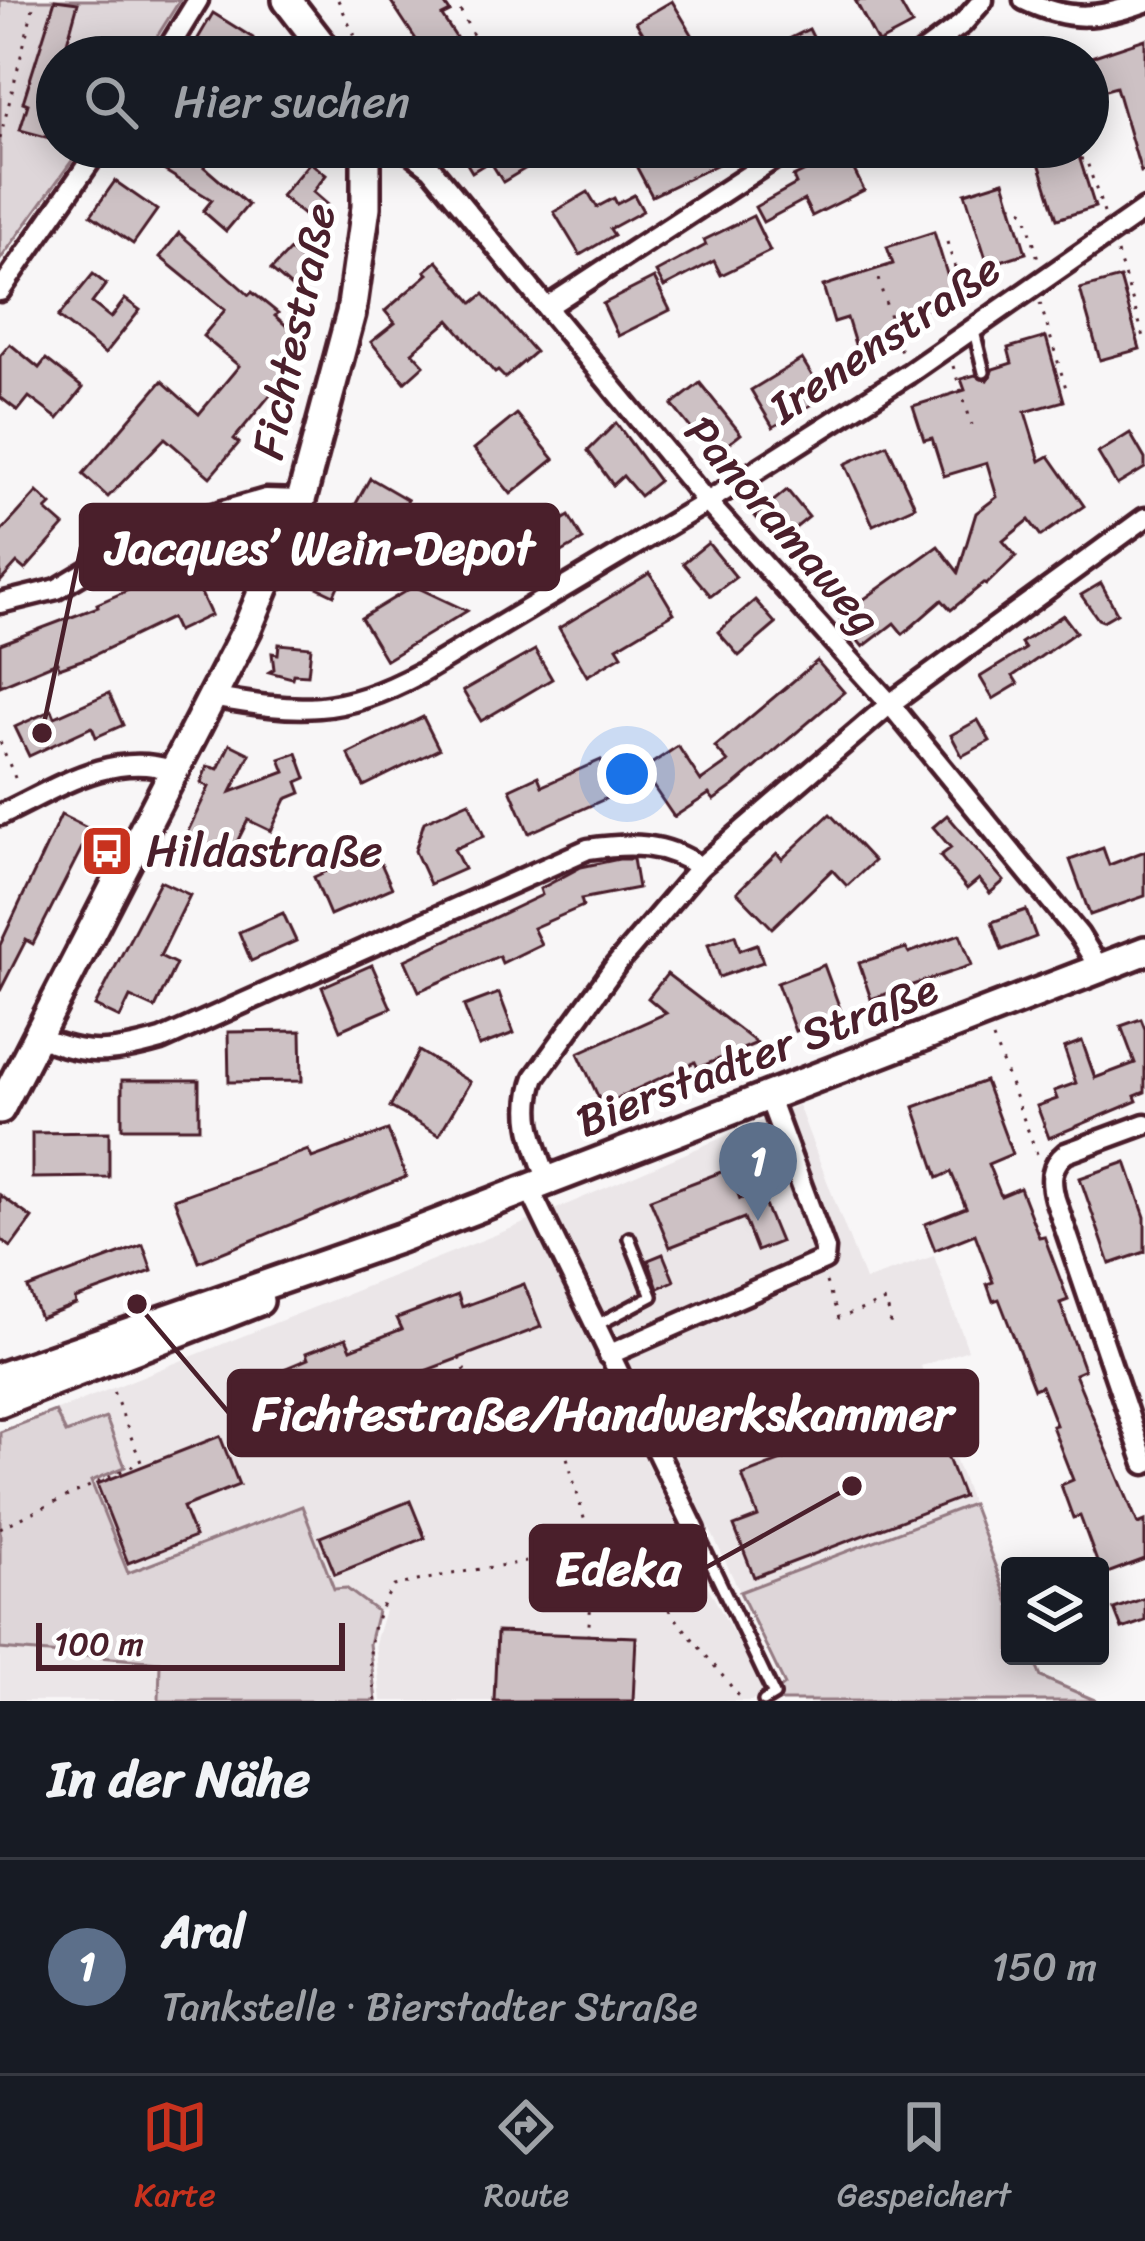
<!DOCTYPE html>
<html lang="de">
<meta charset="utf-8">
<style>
:root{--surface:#171b24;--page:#242831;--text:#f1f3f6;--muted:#9ea1a6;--line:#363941;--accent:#c8321e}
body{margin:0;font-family:Sriracha,sans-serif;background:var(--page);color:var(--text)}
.controls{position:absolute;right:36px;bottom:36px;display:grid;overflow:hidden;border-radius:12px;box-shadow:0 6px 30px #0003}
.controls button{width:108px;height:108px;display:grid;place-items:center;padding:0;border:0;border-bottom:3px solid var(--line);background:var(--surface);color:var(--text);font:60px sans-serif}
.scale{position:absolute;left:36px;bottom:30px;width:309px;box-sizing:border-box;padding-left:12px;border:6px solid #4a1f2b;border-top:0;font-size:33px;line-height:42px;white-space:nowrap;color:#4a1f2b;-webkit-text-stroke:9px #fff;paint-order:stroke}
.you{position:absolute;left:627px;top:774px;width:42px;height:42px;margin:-30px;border:9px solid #fff;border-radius:50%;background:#1a73e8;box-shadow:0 0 0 18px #1a73e833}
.badge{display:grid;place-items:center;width:78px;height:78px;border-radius:50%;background:var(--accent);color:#fff;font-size:39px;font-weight:700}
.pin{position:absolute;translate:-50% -99px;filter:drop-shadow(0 3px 6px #0008)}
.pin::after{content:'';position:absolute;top:63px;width:42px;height:36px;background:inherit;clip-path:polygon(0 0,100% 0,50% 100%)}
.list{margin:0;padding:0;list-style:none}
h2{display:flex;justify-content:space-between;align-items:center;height:156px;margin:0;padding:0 48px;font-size:51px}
h2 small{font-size:39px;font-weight:400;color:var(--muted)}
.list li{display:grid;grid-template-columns:78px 1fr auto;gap:36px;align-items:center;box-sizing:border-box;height:216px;padding:0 48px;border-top:3px solid var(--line)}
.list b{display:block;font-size:45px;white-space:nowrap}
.list p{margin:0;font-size:39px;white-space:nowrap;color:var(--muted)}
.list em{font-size:39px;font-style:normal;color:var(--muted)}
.icon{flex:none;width:66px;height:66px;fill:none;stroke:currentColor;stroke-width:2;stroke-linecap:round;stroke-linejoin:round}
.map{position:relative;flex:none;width:1145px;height:1701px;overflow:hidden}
.search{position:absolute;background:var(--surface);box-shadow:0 6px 30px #0003;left:36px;right:36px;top:36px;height:132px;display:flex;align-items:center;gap:30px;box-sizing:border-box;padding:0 42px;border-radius:66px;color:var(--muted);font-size:45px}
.sheet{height:372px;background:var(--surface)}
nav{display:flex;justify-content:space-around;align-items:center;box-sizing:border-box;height:168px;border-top:3px solid var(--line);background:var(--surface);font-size:33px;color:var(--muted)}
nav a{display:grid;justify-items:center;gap:6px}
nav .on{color:var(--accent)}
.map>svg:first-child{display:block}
</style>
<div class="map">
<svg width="1145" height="1701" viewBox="0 0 1145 1701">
<rect width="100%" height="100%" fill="#f8f6f7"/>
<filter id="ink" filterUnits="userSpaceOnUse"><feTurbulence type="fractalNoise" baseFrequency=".00833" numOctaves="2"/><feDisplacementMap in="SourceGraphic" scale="24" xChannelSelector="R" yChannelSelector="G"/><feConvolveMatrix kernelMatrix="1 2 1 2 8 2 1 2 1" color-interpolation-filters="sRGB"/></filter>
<g filter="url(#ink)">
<g fill="#ebe6e8">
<polygon points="798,1105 865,1280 934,1256 968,1350 921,1366 972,1504 740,1592 632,1367 605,1378 701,1574 765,1692 751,1701 381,1701 375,1643 385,1610 377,1611 346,1588 128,1574 91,1481 105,1418 66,1434 55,1411 510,1229"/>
<polygon points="0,1649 159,1662 158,1701 0,1701"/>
</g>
<g fill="#ded6d9" stroke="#947a82" stroke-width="3">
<polygon points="0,0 180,0 144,57 57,57 57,147 82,147 0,260"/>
<polygon points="55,1411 66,1433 106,1418 125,1467 91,1481 128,1573 302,1506 334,1589 346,1588 377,1611 369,1644 376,1701 159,1701 160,1662 0,1649 0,1432"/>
<polygon points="972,1504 1010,1606 1010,1656 1032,1656 1041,1677 1097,1701 764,1701 785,1685 740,1592"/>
</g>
<g fill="#cdc1c4" stroke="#4a1f2b" stroke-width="3">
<polygon points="55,0 78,3 63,57 57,57 57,140 20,130 28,104 23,102"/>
<polygon points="390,0 442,0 450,12 442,16 469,57 399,57 419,44"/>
<polygon points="855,0 898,0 912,25 878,43"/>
<polygon points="672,1 696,41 670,57 614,57 646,38 636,22"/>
<polygon points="213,13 253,38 257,57 187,57"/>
<polygon points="809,29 823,57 783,57 777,45"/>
<polygon points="1145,39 1145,171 1141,172 1116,87 1099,92 1088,58"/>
<polygon points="157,147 217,147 204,167 248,205 226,231 203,211 212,200 149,161"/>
<polygon points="457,147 561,147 503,182 490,161 472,172"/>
<polygon points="626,147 672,147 680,162 709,147 718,164 652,196"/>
<polygon points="1034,147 1076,147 1095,207 1057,219"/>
<polygon points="845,152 864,190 812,216 804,200 763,222 755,207 796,184 793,177"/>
<polygon points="310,162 326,175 313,192 327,204 312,222 281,196"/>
<polygon points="115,181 157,210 133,244 91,215"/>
<polygon points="1004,181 1026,253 988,265 965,193"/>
<polygon points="588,192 597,207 614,198 617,204 634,195 643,211 610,229 614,235 580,255 554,212"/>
<polygon points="753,216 770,251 721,275 714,261 664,287 656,272 706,245 704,240"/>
<polygon points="934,232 955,300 889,320 896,343 858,354 847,318 834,322 823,286 893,264 887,247"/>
<polygon points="179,233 249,295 252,292 278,313 275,316 297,335 299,360 234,439 239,443 210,477 165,438 108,497 83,474 162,381 199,414 239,366 203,336 225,310 160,257"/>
<polygon points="290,250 315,272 297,292 271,270"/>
<polygon points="437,261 473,303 484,294 535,352 505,378 498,371 495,373 449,320 412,352 424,365 405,382 371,342 395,323 385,311 428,274 425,271"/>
<polygon points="93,274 106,284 92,303 111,318 125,299 140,310 105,354 58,317"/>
<polygon points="654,278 670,310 618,336 603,304"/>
<polygon points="1120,278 1140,349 1100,360 1080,289"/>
<polygon points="1046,337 1064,401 1025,412 1040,461 1049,456 1084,506 1041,536 1029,520 1003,541 1016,556 986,585 984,583 951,610 942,600 903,634 894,623 863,647 839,617 938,546 958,572 976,513 997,497 987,463 944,476 932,438 924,440 913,406 965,390 961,379 975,375 987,380 993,369 1012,363 1008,348"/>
<polygon points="10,344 39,368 46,359 83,388 58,419 29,397 18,411 0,397 0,356"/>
<polygon points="802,359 825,397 773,427 751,390"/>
<polygon points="700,383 741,434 713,456 672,405"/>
<polygon points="517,414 554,459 511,494 474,449"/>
<polygon points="616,423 659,481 640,496 623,476 613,485 588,451"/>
<polygon points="1130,433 1145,459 1145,468 1117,485 1098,453"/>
<polygon points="887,445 915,506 873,525 845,464"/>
<polygon points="370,478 408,500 396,521 385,515 375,534 348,518"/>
<polygon points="787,490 809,517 777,543 755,516"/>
<polygon points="37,492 51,505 46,510 64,526 25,570 17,563 0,582 0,533"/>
<polygon points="569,516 583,540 555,556 541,533"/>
<polygon points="708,543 736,577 711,596 683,563"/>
<polygon points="332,549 361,562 351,583 341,579 334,595 315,586"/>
<polygon points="514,549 528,576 504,589 490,563"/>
<polygon points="182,552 211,615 177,631 171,618 90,657 59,668 57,662 0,686 0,644 98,607 97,604 153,579 148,568"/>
<polygon points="650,573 674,613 617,647 622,655 587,676 559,628"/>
<polygon points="1101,583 1117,613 1103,621 1098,619 1081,595"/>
<polygon points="414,586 467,611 386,660 361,618"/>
<polygon points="755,600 776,624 739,656 718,632"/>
<polygon points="1063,615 1076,632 1013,676 1018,684 993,699 980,677 1025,649 1021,643"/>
<polygon points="279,644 311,647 308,675 293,674 292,678 269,672 274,669 272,653 278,654"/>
<polygon points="535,650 552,679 481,721 463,691"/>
<polygon points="817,661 844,692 735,785 714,800 709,794 674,817 642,770 678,746 701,781 728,762 715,747"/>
<polygon points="109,693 123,725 96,737 92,727 29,756 15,727 52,710 55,717"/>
<polygon points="423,717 439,749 364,786 348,754"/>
<polygon points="978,720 990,741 962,756 951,735"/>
<polygon points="230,744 250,754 231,792 285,772 280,759 297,753 306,778 297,782 301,793 286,799 271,831 248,820 226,864 197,850 193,859 178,852 209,787 201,783 207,766 218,769"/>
<polygon points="601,760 616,794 529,833 510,789 538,776 542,786"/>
<polygon points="469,802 484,836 454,849 464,869 430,884 415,851 424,822"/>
<polygon points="830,814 874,861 847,886 832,870 772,928 737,892 777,853 782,859"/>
<polygon points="61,815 91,830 33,944 26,940 0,991 0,945"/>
<polygon points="947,815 1004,881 990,893 979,879 967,889 940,856 951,848 933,827"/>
<polygon points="1103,848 1109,865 1145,851 1145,896 1090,915 1070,860"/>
<polygon points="375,850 392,888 330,915 314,877"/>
<polygon points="619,859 633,859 638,888 581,899 583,906 533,928 541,944 502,963 499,956 419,991 405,960 542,895 540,889 581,867"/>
<polygon points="160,881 190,895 160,956 176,964 155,1008 130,997 120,1018 95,1006"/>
<polygon points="1026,910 1036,937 1002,950 992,922"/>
<polygon points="283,913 296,941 251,961 239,932"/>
<polygon points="960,934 972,965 871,999 859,963 906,948 909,953"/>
<polygon points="735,935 740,950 757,944 763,962 719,977 708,944"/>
<polygon points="372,965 391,1008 340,1030 322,987"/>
<polygon points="824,965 842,1014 795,1031 777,983"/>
<polygon points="667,974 757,1043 698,1068 695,1062 602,1105 578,1053 666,1013 648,998"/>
<polygon points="499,993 514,1033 479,1046 464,1006"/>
<polygon points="1141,1019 1145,1029 1145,1092 1135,1096 1137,1101 1049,1138 1037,1106 1057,1099 1054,1091 1076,1083 1064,1048 1082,1041 1095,1078 1135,1063 1121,1026"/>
<polygon points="301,1031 302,1081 229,1082 228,1032"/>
<polygon points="419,1051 470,1082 439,1135 390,1107"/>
<rect x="122" y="1080" width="77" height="48"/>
<polygon points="985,1081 1012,1154 988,1164 1001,1196 1020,1188 1039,1237 1044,1236 1068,1300 1060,1303 1084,1370 1075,1374 1138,1524 1145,1521 1145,1559 1102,1575 1080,1516 1073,1518 1061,1485 1073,1480 1052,1426 1056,1425 1041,1386 1034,1389 999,1299 993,1301 987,1284 993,1282 975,1234 935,1250 925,1224 966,1208 951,1172 938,1178 914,1107"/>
<polygon points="388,1130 406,1177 199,1262 174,1199 308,1150 312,1158"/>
<polygon points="109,1132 109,1177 32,1178 32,1133"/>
<polygon points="1126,1162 1145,1217 1145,1252 1110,1264 1080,1178"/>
<polygon points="729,1169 740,1199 759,1191 780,1242 757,1251 744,1218 670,1247 650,1199"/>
<polygon points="0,1195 32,1218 11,1247 0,1239"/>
<polygon points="143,1245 152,1271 75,1299 76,1304 40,1318 28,1288"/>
<polygon points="663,1254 674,1281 658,1288 648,1260"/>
<polygon points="524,1284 541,1327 364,1394 367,1403 308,1425 286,1368 308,1359 306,1353 346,1338 351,1349 402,1329 397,1318 458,1295 462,1307"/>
<polygon points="922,1391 963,1497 754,1577 734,1526 758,1517 742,1475 866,1428 861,1414"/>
<polygon points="220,1436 239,1485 183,1507 195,1537 128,1563 97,1484"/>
<polygon points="410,1501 425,1538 335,1574 320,1537"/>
<polygon points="1145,1598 1145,1621 1122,1629 1114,1609"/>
<polygon points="497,1632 636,1637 633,1701 494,1701"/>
</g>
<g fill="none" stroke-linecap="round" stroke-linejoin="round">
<g stroke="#4a1f2b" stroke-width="18">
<g id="lane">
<polyline points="974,331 984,372"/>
<polyline points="595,1326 652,1296 629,1238"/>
<polyline points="695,1530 774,1695 764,1701"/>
</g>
</g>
<g stroke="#4a1f2b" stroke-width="27">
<g id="street">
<path d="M1024,0C1070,22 1098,19 1145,2"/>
<polyline points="163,57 198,0"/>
<polyline points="917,57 962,24 983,0"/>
<polyline points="393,147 411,153 431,168 707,502 890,704 1079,935 1100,969"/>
<polyline points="0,291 100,147"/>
<polyline points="547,307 792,147"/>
<polyline points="0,603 57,589 144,537 209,515 266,499 301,500"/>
<path d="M211,697C300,713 340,716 421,673L707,502L908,374L1145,209"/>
<path d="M0,815C54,790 110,750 172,770"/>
<path d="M38,1037C87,1057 112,1054 161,1040L588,849C630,843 664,842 700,867"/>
<path d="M1145,1124L1066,1153C1050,1166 1050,1180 1055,1199L1145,1464"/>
<path d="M548,1181C535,1145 521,1115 535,1077L616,965L700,867L890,704L1145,518"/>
<polyline points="529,1188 695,1530"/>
<polyline points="608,1355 824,1260 825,1249 768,1095"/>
</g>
</g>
<g stroke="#4a1f2b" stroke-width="36">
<g id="secondary">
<polyline points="287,0 331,57"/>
<polyline points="0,1109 247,629 301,500 351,313 366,207 366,147"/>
<polyline points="0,1377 400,1238 1145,951"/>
<polyline points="0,1402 259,1301"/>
</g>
</g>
<g stroke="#4a1f2b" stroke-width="3" stroke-dasharray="3 9" stroke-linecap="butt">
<polyline points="338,0 365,57"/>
<polyline points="455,0 484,57"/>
<polyline points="0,139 35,0"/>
<polyline points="1080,159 1086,159 1105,216"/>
<polyline points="1011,204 1025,211 1038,259"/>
<polyline points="947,242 968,309"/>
<polyline points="1117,253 1144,337"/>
<polyline points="878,279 902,355"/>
<polyline points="1040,303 1066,388"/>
<polyline points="953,366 972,425"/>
<polyline points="0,742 18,785"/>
<polyline points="993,1039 1039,1159"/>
<polyline points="826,1282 839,1318 885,1301 891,1319 888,1331"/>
<polyline points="459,1358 472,1386"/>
<polyline points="578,1389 562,1439 595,1558 588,1635"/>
<polyline points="0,1528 141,1462 111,1386"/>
<polyline points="592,1594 656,1594 743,1701"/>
<path d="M376,1701C367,1653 366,1627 394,1586C440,1576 486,1567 534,1561C582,1554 627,1559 671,1533"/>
</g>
<use href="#lane" stroke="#fff" stroke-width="9"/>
<use href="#street" stroke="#fff" stroke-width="18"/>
<use href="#secondary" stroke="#fff" stroke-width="27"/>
</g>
</g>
<defs>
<g id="bus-square" transform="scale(2.7)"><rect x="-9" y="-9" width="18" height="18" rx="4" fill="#c8321e" stroke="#fff"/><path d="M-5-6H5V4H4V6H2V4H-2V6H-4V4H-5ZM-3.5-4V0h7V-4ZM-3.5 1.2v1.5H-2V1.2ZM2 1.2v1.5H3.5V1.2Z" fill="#fff"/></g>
</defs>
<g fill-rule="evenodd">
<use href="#bus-square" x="107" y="851"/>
</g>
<g text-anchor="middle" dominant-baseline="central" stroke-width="10" stroke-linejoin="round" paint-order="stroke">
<g font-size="45" fill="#4a1f2b" stroke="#fff">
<text transform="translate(294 331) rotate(-78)">Fichtestraße</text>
<text transform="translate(885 338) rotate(-34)">Irenenstraße</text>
<text transform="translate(783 525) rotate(49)">Panoramaweg</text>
<text transform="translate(757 1055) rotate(-21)">Bierstadter Straße</text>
</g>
<g font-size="45" fill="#4a1f2b" stroke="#fff" text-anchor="start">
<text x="146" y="851">Hildastraße</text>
</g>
</g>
<path fill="none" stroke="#4a1f2b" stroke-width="4.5" d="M42 733L81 547M137 1304L229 1413M852 1486L705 1568"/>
<g fill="#4a1f2b" stroke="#fff" stroke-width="4.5">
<circle cx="42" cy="733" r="12"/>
<circle cx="137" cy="1304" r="12"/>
<circle cx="852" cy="1486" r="12"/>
</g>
<g fill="#4a1f2b" stroke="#4a1f2b" stroke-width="4.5">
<rect x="81" y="505" width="477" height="84" rx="12"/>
<rect x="229" y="1371" width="748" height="84" rx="12"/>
<rect x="531" y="1526" width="174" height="84" rx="12"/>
</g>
<g font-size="48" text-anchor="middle" font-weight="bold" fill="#fff">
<text x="320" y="564">Jacques’ Wein-Depot</text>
<text x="603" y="1430">Fichtestraße/Handwerkskammer</text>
<text x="618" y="1585">Edeka</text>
</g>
</svg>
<div class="controls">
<button><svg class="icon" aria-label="layers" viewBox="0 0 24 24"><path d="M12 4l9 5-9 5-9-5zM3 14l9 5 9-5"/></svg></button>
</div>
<div class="scale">100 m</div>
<div class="you"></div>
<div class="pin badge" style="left:758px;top:1221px;background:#5c6f8a">1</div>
<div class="search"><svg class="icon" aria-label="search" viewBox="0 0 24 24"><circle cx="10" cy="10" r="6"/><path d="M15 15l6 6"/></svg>Hier suchen</div>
</div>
<section class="sheet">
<h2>In der Nähe<small></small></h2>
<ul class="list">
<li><span class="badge" style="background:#5c6f8a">1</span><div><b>Aral</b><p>Tankstelle · Bierstadter Straße</p></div><em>150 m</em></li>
</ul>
</section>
<nav>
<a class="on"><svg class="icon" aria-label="map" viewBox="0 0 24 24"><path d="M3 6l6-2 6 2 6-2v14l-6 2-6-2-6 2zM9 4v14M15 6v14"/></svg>Karte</a>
<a><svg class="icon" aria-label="directions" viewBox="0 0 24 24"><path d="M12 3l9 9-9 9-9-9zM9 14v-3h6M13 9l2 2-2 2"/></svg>Route</a>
<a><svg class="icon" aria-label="saved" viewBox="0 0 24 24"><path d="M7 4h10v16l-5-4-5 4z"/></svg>Gespeichert</a>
</nav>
